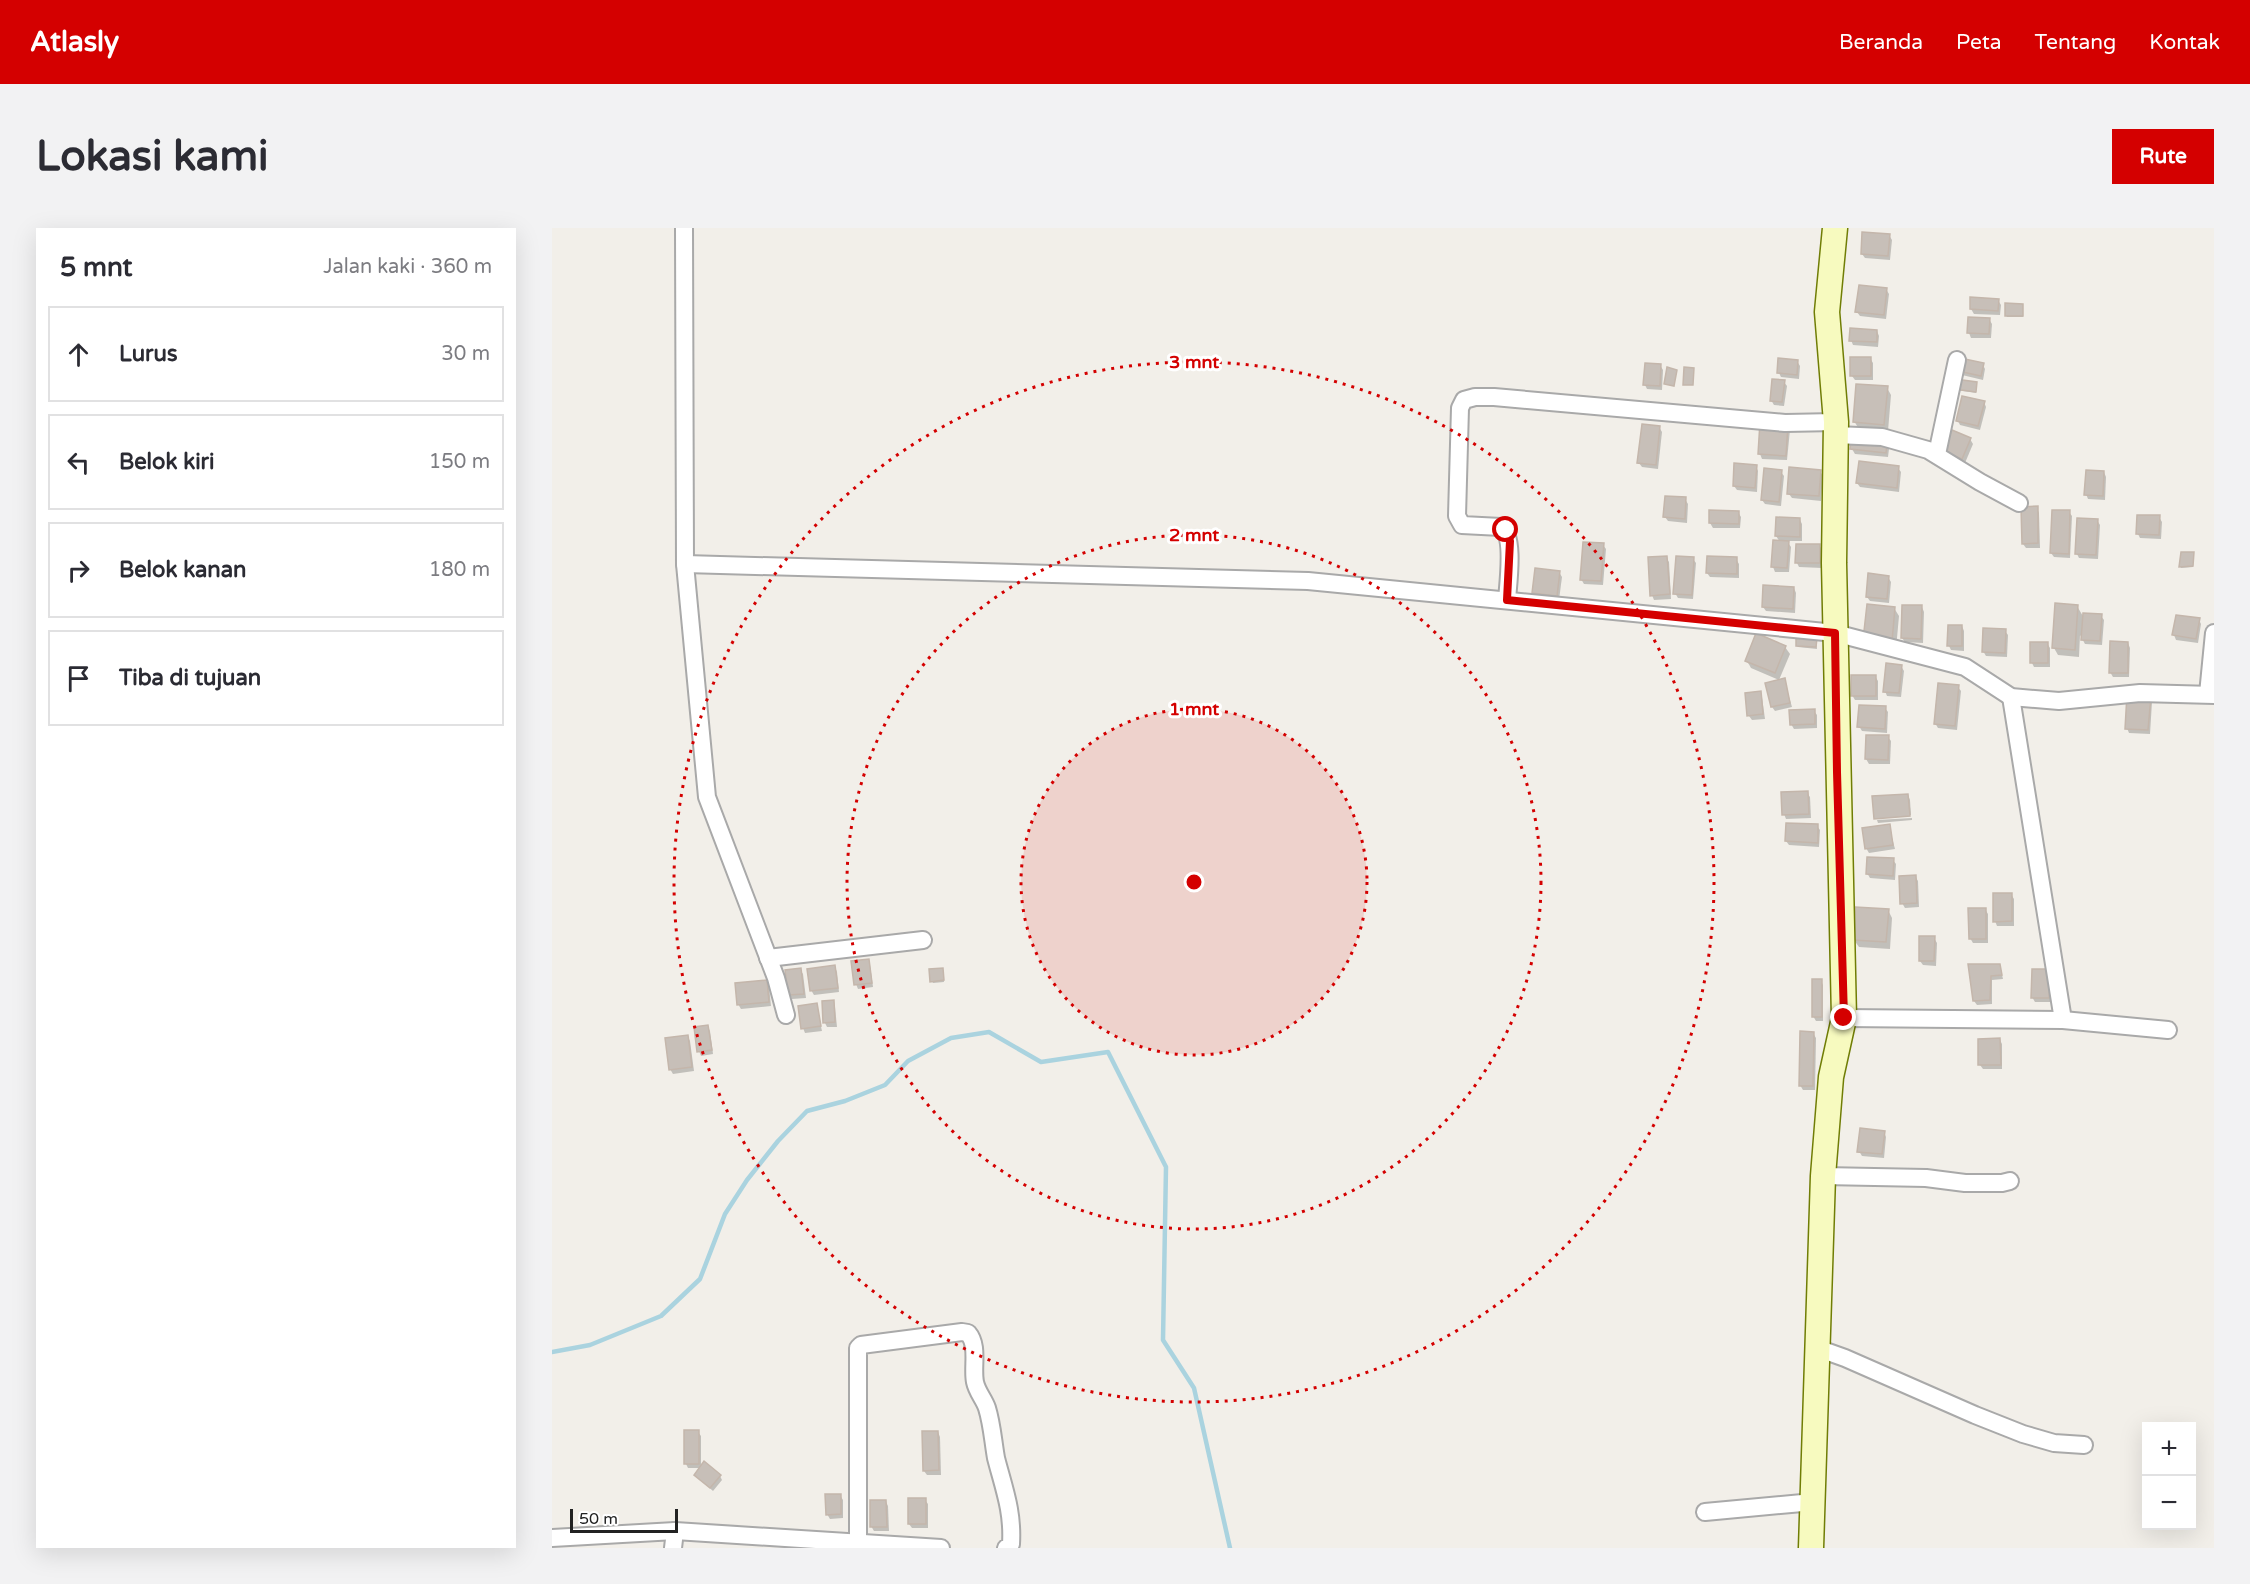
<!DOCTYPE html>
<html lang="id">
<meta charset="utf-8">
<style>
:root{--surface:#fff;--page:#f2f2f3;--text:#2b2b33;--muted:#7c7c81;--line:#e1e1e2;--accent:#d40000}
body{margin:0;font-family:"Varela Round",sans-serif;background:var(--page);color:var(--text)}
.controls{position:absolute;right:18px;bottom:18px;display:grid;overflow:hidden;border-radius:0px;box-shadow:0 6px 24px #0002}
.controls button{width:54px;height:54px;display:grid;place-items:center;padding:0;border:0;border-bottom:2px solid var(--line);background:var(--surface);color:var(--text);font:30px sans-serif}
.scale{position:absolute;left:18px;bottom:15px;width:108px;box-sizing:border-box;padding-left:6px;border:3px solid #222;border-top:0;font-size:16px;line-height:21px;white-space:nowrap;color:#222;-webkit-text-stroke:4px #fff;paint-order:stroke}
.stop{position:absolute;width:18px;height:18px;margin:-14px;border:4px solid #d40000;border-radius:50%;background:#fff}
.stop.end{background:#d40000;border-color:#fff;box-shadow:0 2px 6px #0008}
.list{margin:0;padding:0;list-style:none}
h2{display:flex;justify-content:space-between;align-items:center;height:78px;margin:0;padding:0 24px;font-size:26px}
h2 small{font-size:20px;font-weight:400;color:var(--muted)}
.list li{display:grid;grid-template-columns:39px 1fr auto;gap:18px;align-items:center;box-sizing:border-box;height:96px;margin:0 12px 12px;padding:0 12px;border:2px solid var(--line);border-radius:0px}
.list b{display:block;font-size:22px;white-space:nowrap}
.list em{font-size:20px;font-style:normal;color:var(--muted)}
.icon{flex:none;width:33px;height:33px;fill:none;stroke:currentColor;stroke-width:2;stroke-linecap:round;stroke-linejoin:round}
.map{position:relative;flex:none;width:1662px;height:1320px;overflow:hidden;border-radius:0px}
header{display:flex;align-items:center;gap:36px;box-sizing:border-box;height:84px;padding:0 30px;background:var(--accent);color:#fff}
header strong{font-size:28px}
nav{display:flex;gap:33px;margin-inline-start:auto;font-size:21px}
.intro{display:flex;align-items:center;justify-content:space-between;box-sizing:border-box;height:144px;padding:0 36px}
h1{margin:0;font-size:42px}
.button{padding:15px 27px;border-radius:0px;background:var(--accent);color:#fff;font-size:21px;font-weight:700}
main{display:flex;gap:36px;padding:0 36px}
aside{flex:1;background:var(--surface);border-radius:0px;box-shadow:0 6px 24px #0002}
.map>svg:first-child{display:block}
</style>
<header>
<strong>Atlasly</strong>
<nav><a>Beranda</a><a>Peta</a><a>Tentang</a><a>Kontak</a></nav>
</header>
<div class="intro"><h1>Lokasi kami</h1><a class="button">Rute</a></div>
<main>
<aside>
<h2>5 mnt<small>Jalan kaki · 360 m</small></h2>
<ul class="list">
<li><svg class="icon" aria-label="ahead" viewBox="0 0 24 24"><path d="M12 20V5M6 11l6-6 6 6"/></svg><div><b>Lurus</b></div><em>30 m</em></li>
<li><svg class="icon" aria-label="left" viewBox="0 0 24 24"><path d="M17 20v-9H6M10 6l-5 5 5 5"/></svg><div><b>Belok kiri</b></div><em>150 m</em></li>
<li><svg class="icon" aria-label="right" viewBox="0 0 24 24"><path d="M7 20v-9h11M14 6l5 5-5 5"/></svg><div><b>Belok kanan</b></div><em>180 m</em></li>
<li><svg class="icon" aria-label="arrive" viewBox="0 0 24 24"><path d="M6 21V4h12l-3 4 3 4H6"/></svg><div><b>Tiba di tujuan</b></div></li>
</ul>
</aside>
<div class="map">
<svg width="1662" height="1320" viewBox="0 0 1662 1320">
<rect width="100%" height="100%" fill="#f2efe9"/>
<g fill="#0003">
<polygon points="1337,7 1340,12 1338,32 1313,30 1310,26"/>
<polygon points="1334,61 1337,66 1334,91 1308,88 1305,84"/>
<polygon points="1446,72 1449,77 1448,87 1422,86 1419,81"/>
<polygon points="1470,77 1471,89 1455,89 1454,87"/>
<polygon points="1417,90 1437,91 1440,96 1439,110 1419,110 1417,105"/>
<polygon points="1325,103 1327,108 1326,119 1301,117 1299,112"/>
<polygon points="1318,130 1321,135 1321,152 1303,152 1300,148"/>
<polygon points="1245,133 1248,138 1247,151 1229,149 1227,145"/>
<polygon points="1108,137 1111,142 1110,162 1095,161 1093,157"/>
<polygon points="1431,137 1433,141 1431,152 1410,147 1407,142"/>
<polygon points="1232,154 1235,158 1232,178 1222,177 1219,172"/>
<polygon points="1424,156 1424,165 1404,162"/>
<polygon points="1335,160 1339,167 1336,203 1307,201 1302,193"/>
<polygon points="1432,174 1434,179 1428,202 1408,197 1406,193"/>
<polygon points="1210,196 1238,202 1235,232 1210,231 1208,226"/>
<polygon points="1107,199 1110,204 1106,241 1090,239 1087,235"/>
<polygon points="1418,211 1421,216 1413,235 1396,228"/>
<polygon points="1338,213 1336,229 1303,226 1300,221"/>
<polygon points="1204,238 1206,243 1205,264 1185,262 1182,258"/>
<polygon points="1346,240 1349,244 1347,264 1308,259 1305,255"/>
<polygon points="1268,243 1271,248 1269,273 1240,270 1237,266"/>
<polygon points="1229,244 1232,248 1229,278 1213,276 1210,272"/>
<polygon points="1552,244 1554,249 1553,272 1536,271 1534,266"/>
<polygon points="1133,271 1136,276 1135,295 1116,293 1113,289"/>
<polygon points="1485,280 1487,285 1488,320 1474,320 1471,316"/>
<polygon points="1186,284 1189,289 1188,300 1161,300 1158,295"/>
<polygon points="1517,284 1520,288 1518,330 1502,329 1499,325"/>
<polygon points="1607,289 1610,294 1609,311 1588,310 1586,306"/>
<polygon points="1248,292 1250,296 1250,313 1235,313 1239,319 1237,344 1223,344 1221,339 1228,314 1224,308"/>
<polygon points="1545,292 1548,297 1546,331 1527,330 1525,326"/>
<polygon points="1051,317 1054,321 1051,357 1032,356 1029,351"/>
<polygon points="1267,317 1270,322 1270,340 1247,339 1245,335"/>
<polygon points="1641,325 1641,339 1629,340 1628,338"/>
<polygon points="1114,330 1117,334 1119,371 1102,372 1100,367"/>
<polygon points="1141,331 1144,335 1141,371 1126,370 1123,365"/>
<polygon points="1184,331 1187,336 1187,350 1158,349 1155,345"/>
<polygon points="1007,344 1010,349 1007,372 984,369 981,364"/>
<polygon points="1336,349 1339,354 1337,375 1318,373 1315,369"/>
<polygon points="1242,360 1244,365 1243,385 1214,383 1211,379"/>
<polygon points="1525,378 1532,390 1549,388 1552,392 1550,417 1533,416 1528,407 1527,429 1506,427 1502,420"/>
<polygon points="1370,379 1372,384 1371,415 1353,414 1350,410"/>
<polygon points="1342,380 1347,388 1344,421 1313,411"/>
<polygon points="1647,392 1649,396 1646,415 1624,412 1622,407"/>
<polygon points="1410,398 1412,403 1412,423 1399,422 1397,418"/>
<polygon points="1453,403 1456,407 1455,429 1434,428 1431,423"/>
<polygon points="1264,412 1265,421 1246,419 1245,418"/>
<polygon points="1495,415 1498,420 1498,439 1482,439 1480,435"/>
<polygon points="1576,415 1578,420 1577,449 1561,449 1558,444"/>
<polygon points="1233,419 1238,426 1227,452 1199,440 1195,433"/>
<polygon points="1349,438 1352,443 1349,469 1335,468 1333,463"/>
<polygon points="1323,448 1326,453 1326,472 1303,472 1300,467"/>
<polygon points="1232,452 1240,479 1223,483 1220,479"/>
<polygon points="1406,459 1409,463 1405,502 1386,500 1383,495"/>
<polygon points="1208,465 1210,469 1213,491 1200,492 1197,488"/>
<polygon points="1598,469 1600,474 1598,506 1577,505 1575,500"/>
<polygon points="1333,480 1336,484 1335,505 1310,503 1307,498"/>
<polygon points="1262,483 1265,487 1265,500 1242,501 1239,496"/>
<polygon points="1315,508 1336,509 1339,513 1338,536 1317,536 1314,531"/>
<polygon points="1255,565 1258,569 1259,590 1234,591 1232,586"/>
<polygon points="1356,567 1358,572 1359,587 1324,589"/>
<polygon points="1360,590 1360,592 1326,595 1325,592"/>
<polygon points="1265,598 1268,602 1267,619 1237,617 1234,613"/>
<polygon points="1337,598 1343,621 1317,625 1314,620"/>
<polygon points="1341,632 1344,636 1343,652 1318,650 1315,645"/>
<polygon points="1363,648 1366,653 1367,679 1353,680 1350,675"/>
<polygon points="1459,666 1462,671 1462,698 1445,698 1443,693"/>
<polygon points="1433,681 1436,686 1436,715 1421,715 1418,710"/>
<polygon points="1336,682 1340,690 1338,721 1307,719 1302,712"/>
<polygon points="1382,710 1385,715 1384,738 1371,737 1368,733"/>
<polygon points="316,732 318,737 321,759 306,761 304,756"/>
<polygon points="1417,738 1448,738 1451,751 1440,752 1440,776 1425,777 1422,773"/>
<polygon points="283,739 285,744 287,764 262,767 259,762"/>
<polygon points="390,741 392,754 381,755 380,753"/>
<polygon points="248,742 251,746 254,770 240,771 238,767"/>
<polygon points="1499,748 1498,774 1483,774 1480,769"/>
<polygon points="214,753 217,758 219,778 189,781 186,776"/>
<polygon points="1269,753 1271,757 1271,793 1264,793 1261,788"/>
<polygon points="281,774 283,779 285,799 275,799 273,795"/>
<polygon points="264,776 270,803 253,805 251,800"/>
<polygon points="156,799 158,803 161,826 149,828 147,823"/>
<polygon points="1261,805 1264,810 1263,862 1251,862 1248,857"/>
<polygon points="136,809 138,813 142,843 121,846 118,841"/>
<polygon points="1448,812 1450,816 1450,841 1431,841 1428,837"/>
<polygon points="1332,904 1334,909 1332,930 1310,928 1307,923"/>
<polygon points="146,1204 149,1208 149,1240 168,1248 170,1252 161,1263 143,1247 149,1240 136,1240 134,1236"/>
<polygon points="386,1204 388,1209 389,1247 375,1247 372,1243"/>
<polygon points="288,1267 291,1272 291,1290 278,1291 275,1286"/>
<polygon points="373,1272 376,1276 376,1300 360,1300 357,1296"/>
<polygon points="334,1274 336,1278 337,1303 322,1303 319,1298"/>
</g>
<g fill="none" stroke-linecap="round" stroke-linejoin="round">
<polyline stroke="#aad3df" stroke-width="4.5" points="0,1124 38,1117 109,1088 148,1051 173,986 195,952 226,913 255,883 293,873 333,857 356,833 399,810 437,804 489,834 556,824 614,939 611,1112 642,1160 678,1320"/>
</g>
<g fill="#c7bfb8" stroke="#c4b6ab" stroke-width="1.5">
<polygon points="1310,4 1338,6 1336,28 1309,26"/>
<polygon points="1307,57 1335,60 1332,87 1303,84"/>
<polygon points="1418,69 1447,71 1446,83 1418,81"/>
<polygon points="1453,75 1471,76 1471,88 1453,88"/>
<polygon points="1416,89 1438,90 1437,106 1415,105"/>
<polygon points="1298,100 1325,102 1325,114 1297,113"/>
<rect x="1298" y="129" width="21" height="19"/>
<polygon points="1226,130 1246,132 1245,147 1225,145"/>
<polygon points="1408,130 1432,135 1429,148 1406,143"/>
<polygon points="1093,135 1109,136 1108,158 1091,157"/>
<polygon points="1115,139 1125,142 1122,158 1112,156"/>
<polygon points="1132,139 1142,140 1141,157 1131,157"/>
<polygon points="1220,151 1233,152 1230,174 1218,173"/>
<polygon points="1403,151 1425,154 1424,164 1402,161"/>
<polygon points="1304,156 1336,158 1332,197 1301,194"/>
<polygon points="1410,168 1433,173 1426,198 1404,193"/>
<polygon points="1208,194 1236,196 1234,228 1206,226"/>
<polygon points="1090,196 1108,198 1104,237 1085,235"/>
<polygon points="1400,202 1419,210 1410,231 1391,223"/>
<polygon points="1300,204 1336,207 1334,225 1298,221"/>
<polygon points="1307,233 1347,238 1345,260 1304,255"/>
<polygon points="1182,235 1205,237 1203,260 1181,258"/>
<polygon points="1237,239 1269,242 1267,268 1235,266"/>
<polygon points="1212,240 1230,242 1227,274 1209,272"/>
<polygon points="1534,242 1552,243 1551,268 1532,267"/>
<polygon points="1113,268 1134,269 1133,291 1111,289"/>
<polygon points="1486,278 1486,315 1470,316 1469,279"/>
<polygon points="1157,282 1187,283 1187,296 1157,295"/>
<polygon points="1500,282 1518,282 1517,326 1498,325"/>
<polygon points="1585,287 1608,287 1607,307 1584,306"/>
<polygon points="1224,289 1248,290 1248,309 1223,308"/>
<polygon points="1525,290 1546,291 1544,327 1523,326"/>
<polygon points="1221,312 1237,313 1235,340 1219,339"/>
<polygon points="1031,314 1052,315 1049,353 1028,352"/>
<polygon points="1244,316 1268,316 1268,335 1243,335"/>
<polygon points="1629,324 1642,324 1641,338 1627,339"/>
<polygon points="1115,328 1118,366 1098,368 1096,329"/>
<polygon points="1124,328 1142,329 1140,367 1121,366"/>
<polygon points="1155,328 1185,329 1185,346 1154,345"/>
<polygon points="983,340 1008,343 1005,368 980,365"/>
<polygon points="1316,345 1337,348 1335,371 1314,369"/>
<polygon points="1211,357 1242,359 1241,381 1210,379"/>
<polygon points="1503,375 1526,377 1523,422 1500,420"/>
<polygon points="1315,376 1343,379 1340,414 1311,412"/>
<polygon points="1350,377 1370,377 1369,411 1349,410"/>
<polygon points="1531,385 1550,386 1548,413 1529,412"/>
<polygon points="1624,387 1648,390 1644,411 1620,407"/>
<polygon points="1396,397 1410,397 1410,418 1395,418"/>
<polygon points="1431,400 1454,401 1453,425 1430,424"/>
<polygon points="1204,405 1234,418 1223,445 1193,433"/>
<polygon points="1244,409 1265,410 1264,419 1244,418"/>
<polygon points="1558,413 1576,414 1576,445 1557,445"/>
<rect x="1478" y="414" width="18" height="21"/>
<polygon points="1334,435 1350,437 1347,465 1331,464"/>
<rect x="1299" y="447" width="25" height="21"/>
<polygon points="1233,450 1238,475 1219,479 1213,455"/>
<polygon points="1386,455 1407,457 1403,498 1382,496"/>
<polygon points="1209,463 1211,486 1195,488 1193,465"/>
<polygon points="1575,466 1599,468 1596,502 1573,501"/>
<polygon points="1307,477 1334,478 1333,501 1305,499"/>
<polygon points="1263,481 1263,496 1238,497 1237,482"/>
<polygon points="1314,507 1337,507 1336,532 1313,531"/>
<polygon points="1256,563 1257,586 1230,587 1229,564"/>
<polygon points="1356,566 1358,588 1322,591 1320,568"/>
<polygon points="1234,595 1266,596 1266,615 1233,613"/>
<polygon points="1338,596 1341,617 1313,621 1310,600"/>
<polygon points="1315,629 1342,630 1341,648 1314,646"/>
<polygon points="1364,647 1365,675 1348,676 1347,648"/>
<polygon points="1441,665 1460,665 1460,693 1441,694"/>
<polygon points="1303,679 1337,681 1334,714 1301,712"/>
<polygon points="1416,680 1434,680 1434,711 1417,711"/>
<polygon points="1367,708 1383,708 1382,733 1367,733"/>
<polygon points="317,731 320,755 302,757 299,733"/>
<polygon points="1416,736 1448,736 1450,747 1439,748 1438,772 1421,773"/>
<polygon points="283,737 286,760 258,763 255,741"/>
<polygon points="249,740 252,766 236,767 233,742"/>
<polygon points="391,740 392,752 378,754 377,741"/>
<polygon points="1480,741 1498,741 1497,770 1479,770"/>
<rect x="1260" y="751" width="10" height="38"/>
<polygon points="215,752 217,774 185,777 183,755"/>
<polygon points="282,772 283,794 271,795 270,773"/>
<polygon points="265,775 269,798 249,801 246,778"/>
<polygon points="156,797 160,822 145,824 142,799"/>
<polygon points="1248,803 1262,804 1261,858 1247,858"/>
<polygon points="136,807 140,839 117,842 113,810"/>
<polygon points="1448,810 1449,837 1426,837 1426,811"/>
<polygon points="1308,900 1333,903 1330,926 1305,924"/>
<rect x="132" y="1202" width="15" height="34"/>
<polygon points="370,1203 386,1203 387,1242 371,1243"/>
<polygon points="152,1233 169,1247 158,1260 142,1247"/>
<polygon points="273,1266 289,1266 289,1286 274,1287"/>
<rect x="356" y="1270" width="18" height="26"/>
<polygon points="318,1272 334,1272 335,1299 318,1299"/>
</g>
<g fill="none" stroke-linecap="round" stroke-linejoin="round">
<g stroke="#a9a9a9" stroke-width="20">
<g id="street">
<polyline points="132,0 133,336 155,569 224,750 234,787"/>
<polyline points="1284,207 1330,209 1376,222 1428,254 1467,275"/>
<polyline points="1385,226 1405,132"/>
<polyline points="133,336 756,353 1283,405 1413,439 1459,469 1507,473 1588,465 1662,467"/>
<path d="M955,372C956,356 963,308 949,299L910,297L905,288L908,180L912,172L923,169H942L1233,195L1284,194"/>
<polyline points="1656,466 1662,405"/>
<polyline points="1459,469 1511,792"/>
<polyline points="216,730 371,712"/>
<polyline points="1292,790 1511,792 1616,802"/>
<polyline points="1271,948 1374,950 1413,955 1450,955 1458,953"/>
<polyline points="1265,1120 1293,1130 1423,1187 1471,1206 1502,1215 1532,1217"/>
<polyline points="1153,1284 1261,1274"/>
<polyline points="0,1310 123,1303 389,1320"/>
<path d="M306,1315V1120L309,1117L410,1104L416,1105C427,1118 420,1139 423,1154C425,1164 432,1171 435,1180C440,1196 441,1213 444,1230C452,1261 461,1283 459,1316L454,1320"/>
<polyline points="121,1320 123,1303"/>
</g>
</g>
<g stroke="#707d05" stroke-width="27">
<polyline id="secondary" points="1259,1320 1271,948 1279,849 1292,790 1282,335 1284,194 1275,84 1283,0"/>
</g>
<use href="#street" stroke="#fff" stroke-width="16"/>
<use href="#secondary" stroke="#f7fabf" stroke-width="24"/>
</g>
<g fill="none" stroke-linecap="round" stroke-linejoin="round">
<polyline stroke="#d40000" stroke-width="8" points="954,302 958,313 955,372 1283,405 1285,544 1292,790"/>
</g>
<circle cx="642" cy="654" r="173" fill="#d40000" fill-opacity=".12"/>
<g fill="none" stroke="#d40000" stroke-width="3" stroke-dasharray="3 6">
<circle cx="642" cy="654" r="173"/>
<circle cx="642" cy="654" r="347"/>
<circle cx="642" cy="654" r="520"/>
</g>
<circle cx="642" cy="654" r="9" fill="#d40000" stroke="#fff" stroke-width="3"/>
<g font-size="18" text-anchor="middle" font-weight="bold" fill="#d40000" stroke="#fff" stroke-width="6" stroke-linejoin="round" paint-order="stroke">
<text x="642" y="140">3 mnt</text>
<text x="642" y="313">2 mnt</text>
<text x="642" y="487">1 mnt</text>
</g>
</svg>
<div class="controls">
<button>+</button>
<button>−</button>
</div>
<div class="scale">50 m</div>
<div class="stop" style="left:954px;top:302px"></div>
<div class="stop end" style="left:1292px;top:790px"></div>
</div>
</main>
